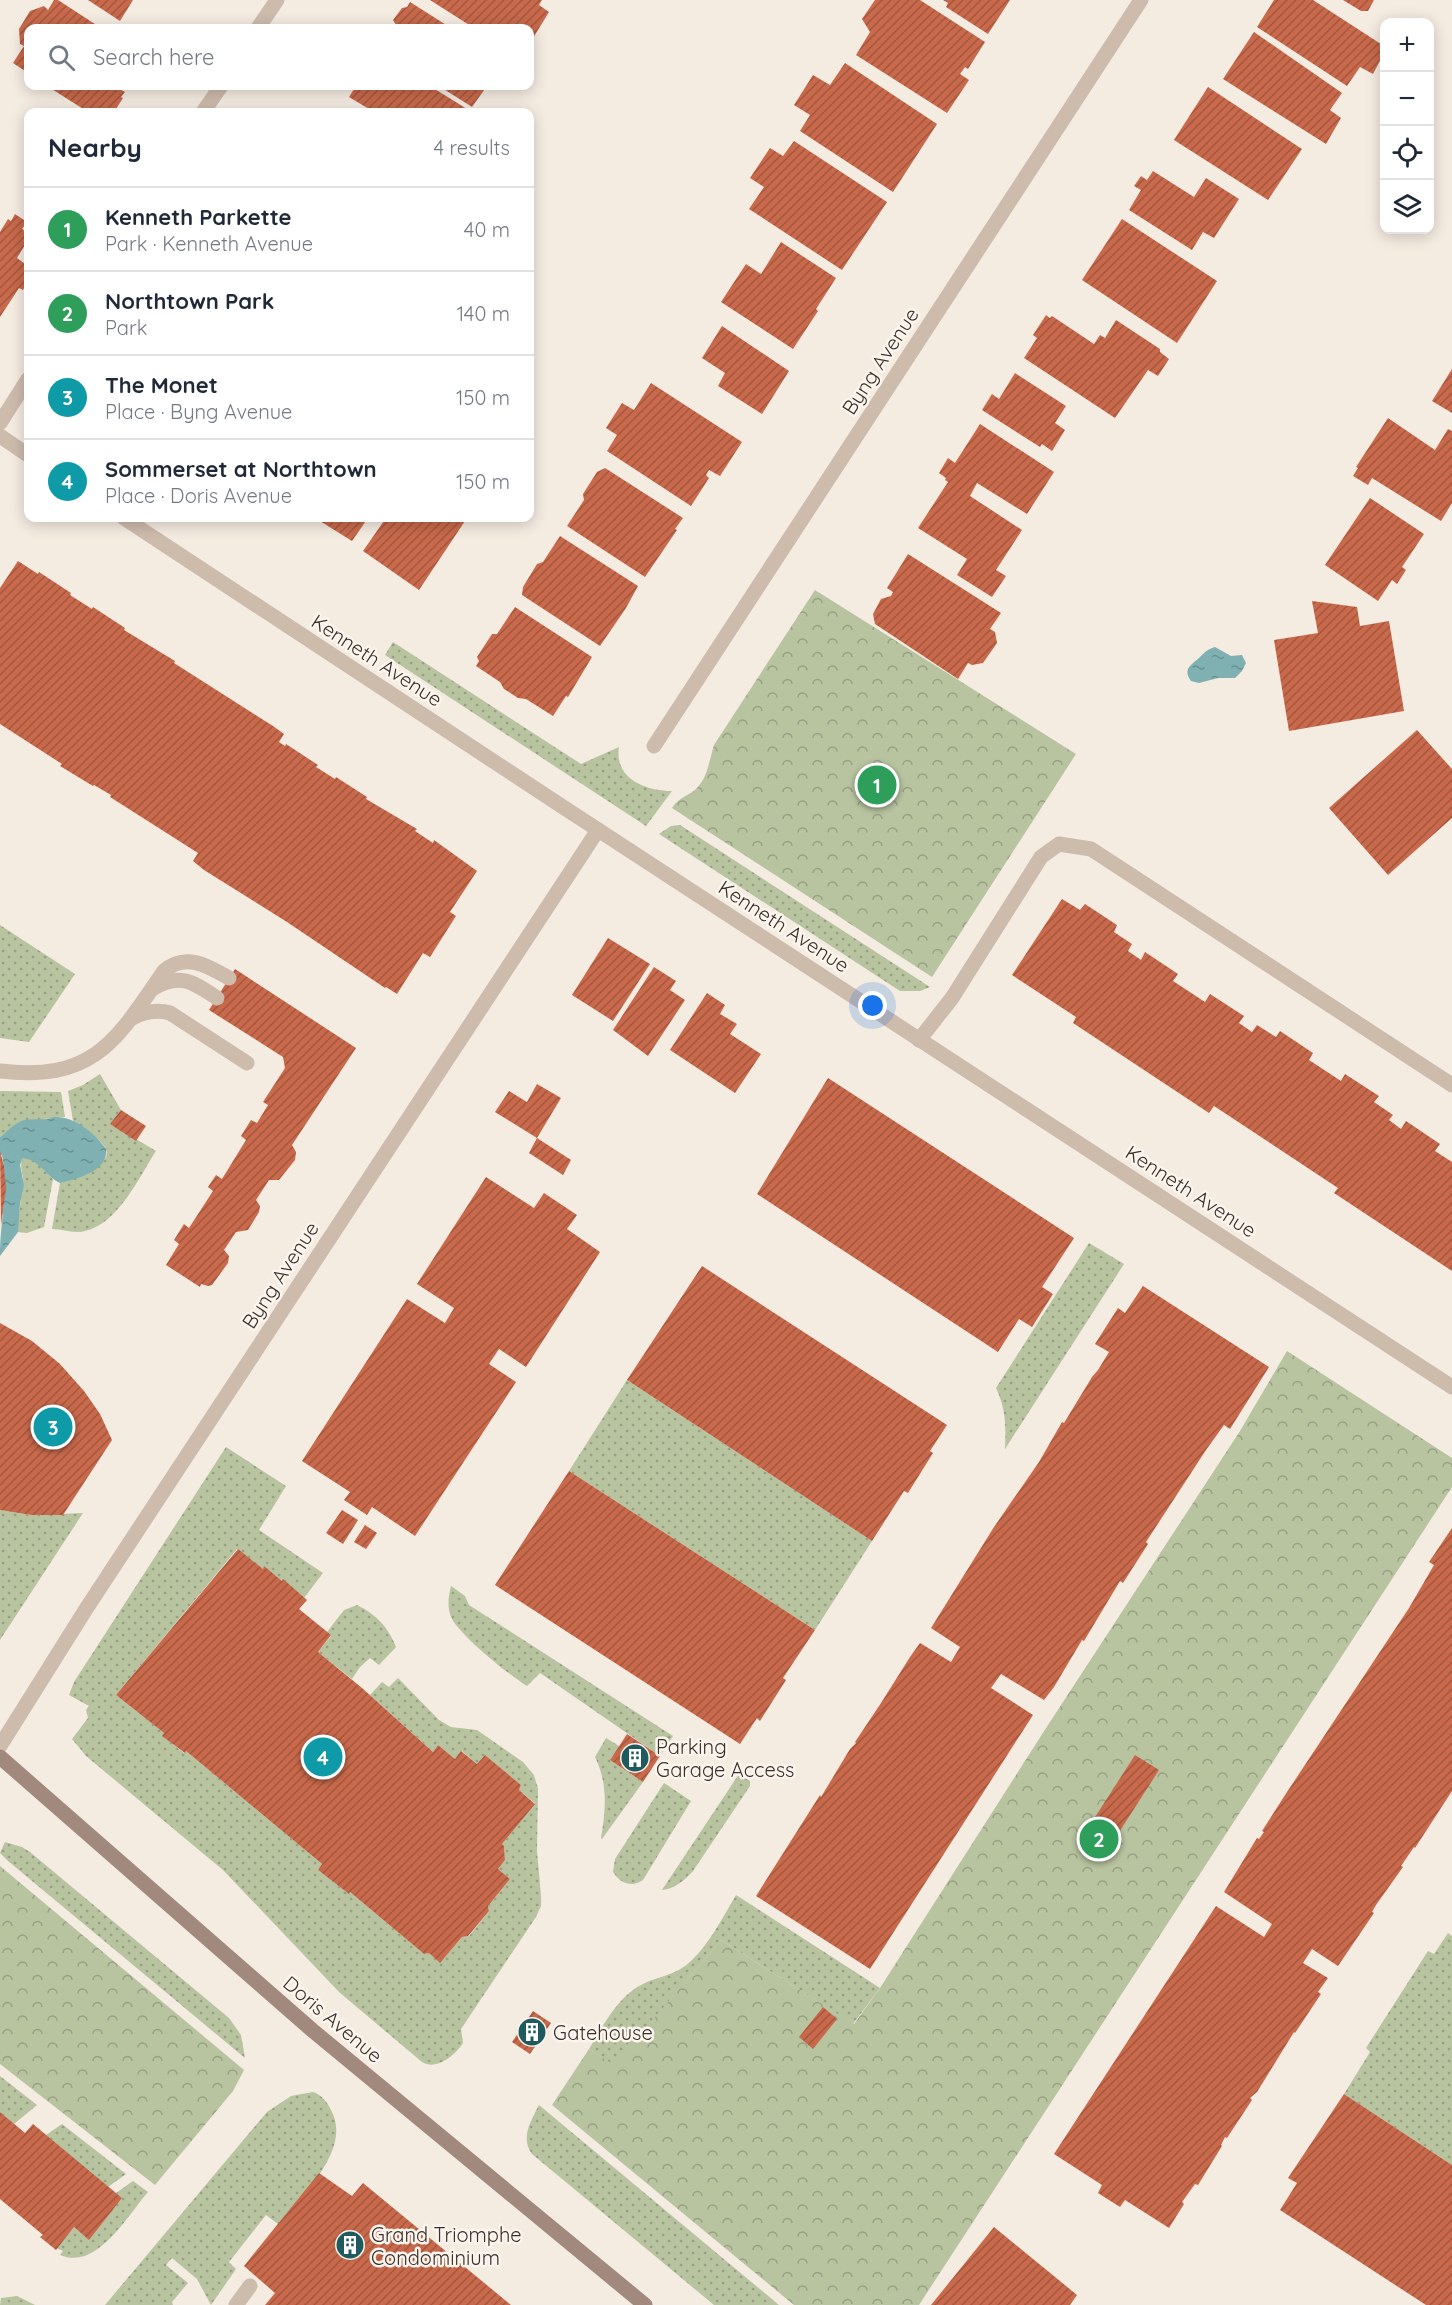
<!DOCTYPE html>
<meta charset="utf-8">
<style>
:root{--surface:#fff;--page:#f2f2f3;--text:#1f2937;--muted:#747a83;--line:#e0e1e3;--accent:#0f766e}
body{margin:0;font-family:Quicksand,sans-serif;background:var(--page);color:var(--text)}
.controls{position:absolute;right:18px;top:18px;display:grid;overflow:hidden;border-radius:12px;box-shadow:0 3px 15px #0003}
.controls button{width:54px;height:54px;display:grid;place-items:center;padding:0;border:0;border-bottom:2px solid var(--line);background:var(--surface);color:var(--text);font:30px sans-serif}
.you{position:absolute;left:873px;top:1006px;width:21px;height:21px;margin:-15px;border:4px solid #fff;border-radius:50%;background:#1a73e8;box-shadow:0 0 0 9px #1a73e833}
.badge{display:grid;place-items:center;width:39px;height:39px;border-radius:50%;background:var(--accent);color:#fff;font-size:20px;font-weight:700}
.pin{position:absolute;translate:-50% -50%;border:3px solid #fff;box-shadow:0 2px 6px #0006}
.list{margin:0;padding:0;list-style:none}
h2{display:flex;justify-content:space-between;align-items:center;height:78px;margin:0;padding:0 24px;font-size:26px}
h2 small{font-size:20px;font-weight:400;color:var(--muted)}
.list li{display:grid;grid-template-columns:39px 1fr auto;gap:18px;align-items:center;box-sizing:border-box;height:84px;padding:0 24px;border-top:2px solid var(--line)}
.list b{display:block;font-size:22px;white-space:nowrap}
.list p{margin:0;font-size:20px;white-space:nowrap;color:var(--muted)}
.list em{font-size:20px;font-style:normal;color:var(--muted)}
.icon{flex:none;width:33px;height:33px;fill:none;stroke:currentColor;stroke-width:2;stroke-linecap:round;stroke-linejoin:round}
.map{position:relative;flex:none;width:1452px;height:2305px;overflow:hidden}
.search{position:absolute;background:var(--surface);box-shadow:0 3px 15px #0003;left:24px;top:24px;width:510px;height:66px;display:flex;align-items:center;gap:15px;box-sizing:border-box;padding:0 21px;border-radius:12px;color:var(--muted);font-size:22px}
.panel{position:absolute;background:var(--surface);box-shadow:0 3px 15px #0003;left:24px;top:108px;width:510px;height:414px;border-radius:12px}
.map>svg:first-child{display:block}
</style>
<div class="map">
<svg width="1452" height="2305" viewBox="0 0 1452 2305">
<defs>
<pattern id="grass-dots" width="8" height="8" patternUnits="userSpaceOnUse" patternTransform="scale(1.5)"><rect width="8" height="8" fill="#b8c4a0"/><path d="M2 2h.1M6 6h.1" fill="none" stroke="#97a083" stroke-width="1.8" stroke-linecap="round"/></pattern>
<pattern id="forest-crowns" width="20" height="18" patternUnits="userSpaceOnUse" patternTransform="scale(1.5)"><rect width="20" height="18" fill="#b8c4a0"/><path d="M2 6a3 3 0 1 1 6 0M12 15a3 3 0 1 1 6 0" fill="none" stroke="#97a083"/></pattern>
<pattern id="water-ripples" width="26" height="14" patternUnits="userSpaceOnUse" patternTransform="scale(1.5)"><rect width="26" height="14" fill="#7fb0b2"/><path d="M2 4q2-2 4 0t4 0M15 11q2-2 4 0t4 0" fill="none" stroke="#699091"/></pattern>
<pattern id="building-hatch" width="6" height="6" patternUnits="userSpaceOnUse" patternTransform="scale(1.5)"><rect width="6" height="6" fill="#c8694b"/><path d="M-1 1l2-2M0 6l6-6M5 7l2-2" fill="none" stroke="#a4573f"/></pattern>
</defs>
<rect width="100%" height="100%" fill="#f4ebe1"/>
<g fill="url(#grass-dots)">
<path d="M393,642L581,764L619,747C614,779 646,791 672,791L646,826L385,655Z"/>
<polygon points="680,825 930,987 920,991 900,991 659,834 671,826"/>
<polygon points="0,925 75,974 29,1042 0,1038"/>
<path d="M100,1074L121,1110L111,1124L156,1151C139,1177 118,1224 85,1231C74,1234 63,1229 52,1229L60,1183C72,1180 113,1166 106,1149C103,1141 81,1125 73,1121L68,1091L83,1085Z"/>
<path d="M0,1091L61,1092L65,1117C43,1118 19,1122 0,1137Z"/>
<path d="M28,1158L35,1160L53,1179L44,1227L27,1233L18,1232C17,1216 21,1203 23,1188C25,1178 19,1169 22,1159Z"/>
<path d="M1089,1243L1124,1264L1005,1449C1006,1426 1006,1409 996,1388Z"/>
<polygon points="627,1380 872,1541 815,1630 569,1471"/>
<path d="M226,1447L286,1486L259,1530L323,1573L304,1598L283,1580L282,1581L264,1567L263,1569L237,1549L116,1695L164,1733L163,1736L184,1753L186,1751L322,1864L318,1870L348,1893L350,1892L424,1954L429,1953L440,1963L462,1937L469,1936L489,1911L488,1906L510,1879L498,1869L505,1860L504,1846L502,1844L535,1803L519,1790L521,1785L485,1755L477,1764L462,1751L455,1759L438,1745L433,1752L370,1695L382,1682L389,1687L398,1678L439,1720L451,1727L477,1730L523,1762L534,1775L538,1789L537,1851L541,1896V1906L536,1917L461,2029L463,2043C455,2055 437,2071 422,2062L339,1992L223,1870L86,1756L72,1739L88,1718L86,1710L89,1706L69,1695L74,1682Z"/>
<polygon points="0,1510 31,1515 83,1513 0,1640"/>
<path d="M451,1586L465,1596L469,1605L673,1736L660,1756L540,1673L527,1686C509,1675 462,1637 452,1619C447,1608 448,1598 451,1586Z"/>
<path d="M357,1605C377,1615 388,1627 396,1647L379,1665L370,1658L360,1667L352,1679L318,1652L331,1636L327,1632L344,1610Z"/>
<path d="M606,1738L619,1746L610,1760L643,1782L602,1839L601,1838C606,1809 608,1784 595,1757Z"/>
<path d="M739,1774L750,1781V1786L693,1871C685,1880 674,1889 662,1890Z"/>
<path d="M664,1783L691,1801L643,1880C631,1888 620,1883 613,1872L615,1859Z"/>
<polygon points="5,1842 22,1847 30,1852 229,2018 241,2035 245,2058 8,1861 0,1853"/>
<path d="M736,1895L880,1988L853,2024L721,1940L614,2066L589,2049C604,2025 618,1995 645,1983C663,1975 676,1975 691,1961C710,1943 723,1917 736,1895Z"/>
<polygon points="1448,1933 1452,1936 1452,2165 1344,2094 1370,2052 1366,2048 1428,1951 1434,1954"/>
<polygon points="0,2076 37,2105 14,2124 0,2112"/>
<path d="M313,2092C322,2095 328,2103 332,2112C351,2151 302,2195 278,2224L266,2215L229,2262L236,2269L211,2305L197,2279L172,2258L166,2265L188,2283L172,2302L173,2305H105L267,2112L291,2096Z"/>
<path d="M539,2105L779,2305H714L532,2154C520,2138 531,2121 539,2105Z"/>
<polygon points="62,2124 126,2174 108,2187 46,2135"/>
<path d="M133,2181L148,2192C127,2216 97,2271 60,2255L63,2251L56,2248L74,2227L89,2239L122,2198L116,2193Z"/>
<polygon points="17,2296 35,2305 0,2305 1,2298"/>
</g>
<g fill="url(#forest-crowns)">
<path d="M815,590L1076,754L932,977L672,808C677,799 687,796 695,790C708,778 709,761 714,745Z"/>
<polygon points="1287,1351 1452,1458 1452,1487 919,2305 794,2305 552,2105 589,2049 614,2065 721,1940 854,2024 880,1988 1048,1725 1240,1431"/>
<polygon points="0,1866 244,2070 233,2091 155,2185 0,2064"/>
</g>
<g fill="url(#water-ripples)">
<path d="M1215,647L1231,656L1242,655L1246,663L1242,671L1235,678H1218L1199,683L1191,681C1183,669 1190,666 1199,658C1205,652 1206,650 1215,647Z"/>
<path d="M54,1117C74,1116 95,1133 106,1149C109,1171 77,1179 60,1183C47,1177 36,1156 22,1159L20,1165L24,1185L20,1204L18,1232L0,1256C0,1221 9,1189 2,1155H0V1137C8,1131 15,1122 25,1120C35,1118 44,1121 54,1117Z"/>
</g>
<g fill="url(#building-hatch)">
<polygon points="54,0 58,0 101,28 28,28 28,73 13,63 24,46 20,44 19,29 30,11 44,6 48,10"/>
<polygon points="88,0 133,0 120,21"/>
<polygon points="430,0 542,0 539,5 549,12 530,43 530,28 474,28"/>
<polygon points="875,0 920,0 985,42 968,69 965,67 960,74 969,80 947,113 856,55 870,32 862,19"/>
<polygon points="943,0 1010,0 988,34 946,7 948,3"/>
<polygon points="1274,0 1313,0 1384,46 1384,53 1373,74 1360,67 1347,86 1257,27"/>
<polygon points="1343,0 1374,0 1368,11 1361,11"/>
<polygon points="410,2 451,28 393,28 396,25 393,20 402,8 407,7"/>
<polygon points="1254,32 1342,93 1330,110 1341,118 1326,144 1223,79"/>
<polygon points="845,63 937,124 893,192 800,131 810,115 794,105 813,75 830,85"/>
<polygon points="47,86 114,86 125,92 121,97 123,98 114,112 88,112"/>
<polygon points="354,86 430,86 467,109 465,112 374,112 349,97 354,89"/>
<polygon points="439,86 487,86 472,107"/>
<polygon points="1208,87 1302,149 1268,200 1174,140"/>
<polygon points="794,141 887,202 842,270 749,209 764,187 750,178 770,148 783,156"/>
<polygon points="1153,171 1194,197 1206,178 1239,199 1214,238 1203,232 1192,250 1129,210 1141,190 1134,186 1141,176 1147,180"/>
<polygon points="15,214 27,222 22,229 28,233 28,240 17,258 28,266 28,273 26,278 28,281 23,290 19,288 0,317 0,232 8,219 11,221"/>
<polygon points="1122,219 1217,281 1177,343 1082,280"/>
<polygon points="781,242 836,278 816,309 818,311 793,349 721,302 746,264 761,274"/>
<polygon points="1046,315 1050,318 1052,316 1094,344 1100,335 1105,338 1116,320 1160,349 1160,352 1169,359 1158,376 1148,370 1115,418 1024,358 1037,338 1033,335"/>
<polygon points="722,326 789,371 762,414 718,386 725,373 702,358"/>
<polygon points="1452,369 1452,413 1432,401"/>
<polygon points="1015,373 1066,406 1055,423 1065,430 1052,451 1042,444 1040,447 982,410 992,394 999,399"/>
<polygon points="651,383 742,442 720,476 709,470 706,475 709,478 691,506 607,451 617,435 606,428 622,403 634,410"/>
<polygon points="1388,418 1435,450 1448,429 1452,431 1452,503 1441,521 1372,478 1368,485 1353,476 1358,468 1356,467"/>
<polygon points="980,424 1054,472 1027,514 977,483 970,496 1022,530 996,570 1006,576 992,597 957,575 967,559 918,528 948,482 945,480 946,478 939,473 948,458 955,463"/>
<polygon points="605,468 683,518 675,529 677,530 645,577 567,526 584,500 583,494 597,472"/>
<polygon points="1370,498 1424,534 1402,567 1406,570 1397,584 1392,580 1378,601 1325,565"/>
<polygon points="315,518 368,518 352,541"/>
<polygon points="386,518 467,518 419,590 363,551"/>
<polygon points="560,536 638,586 626,608 600,646 522,595 523,587 537,564 543,562"/>
<polygon points="908,554 1001,613 990,629 995,632 997,643 983,663 972,665 968,663 958,679 875,624 873,614 881,599 891,596 893,592 887,588"/>
<polygon points="18,561 38,574 39,572 71,593 70,595 92,609 93,607 125,628 124,630 175,661 174,663 273,726 284,734 279,742 285,746 286,744 318,765 316,767 335,779 336,777 367,797 366,799 417,829 415,831 433,843 434,840 477,871 450,912 456,916 430,957 423,953 397,994 386,987 385,988 287,922 204,870 193,861 198,853 110,797 111,795 94,785 93,786 60,766 62,764 0,724 0,588"/>
<polygon points="1312,601 1357,607 1360,626 1389,621 1404,711 1289,731 1274,640 1318,633"/>
<polygon points="515,607 592,657 568,697 566,696 553,716 526,699 518,698 504,689 500,682 476,666 479,661 477,657 492,634 497,634"/>
<polygon points="1417,730 1452,769 1452,818 1388,875 1329,808"/>
<polygon points="1062,899 1080,910 1085,904 1117,925 1114,932 1132,944 1128,951 1141,960 1145,952 1178,974 1173,981 1205,1002 1210,994 1244,1016 1239,1023 1252,1032 1257,1025 1276,1037 1280,1031 1313,1053 1309,1060 1341,1081 1345,1074 1379,1096 1374,1102 1393,1115 1389,1120 1401,1129 1406,1121 1440,1144 1435,1151 1452,1162 1452,1271 1334,1193 1338,1188 1214,1106 1209,1113 1073,1023 1076,1017 1012,975"/>
<polygon points="608,938 650,964 613,1021 572,995"/>
<polygon points="654,967 676,981 670,990 685,1000 648,1056 613,1030"/>
<polygon points="235,969 356,1048 292,1145 296,1152 295,1160 279,1180 269,1180 256,1200 260,1206 259,1212 248,1230 236,1232 224,1250 229,1256 228,1263 212,1285 208,1286 201,1284 200,1287 166,1265 179,1244 174,1240 184,1224 189,1228 213,1191 208,1187 216,1175 222,1179 246,1140 241,1136 251,1120 257,1123 268,1105 263,1102 285,1068 283,1057 209,1010"/>
<polygon points="707,993 725,1005 720,1014 737,1024 730,1034 761,1054 735,1093 670,1050"/>
<polygon points="828,1078 1074,1238 1042,1287 1053,1294 1032,1327 1019,1319 998,1352 757,1194"/>
<polygon points="537,1084 561,1098 537,1138 495,1112 509,1091 527,1102"/>
<polygon points="121,1110 146,1126 136,1141 110,1124"/>
<polygon points="537,1138 571,1160 563,1175 529,1153"/>
<polygon points="0,1151 4,1166 6,1189 1,1225"/>
<polygon points="486,1177 534,1208 544,1193 577,1215 567,1229 600,1252 526,1367 499,1349 489,1364 516,1382 415,1536 372,1507 367,1515 344,1500 350,1492 302,1461 407,1299 445,1323 454,1308 417,1284"/>
<polygon points="702,1266 947,1425 930,1451 933,1453 908,1493 904,1491 872,1541 627,1380"/>
<polygon points="1143,1286 1269,1367 1230,1429 1224,1425 1206,1450 1146,1542 1148,1544 1123,1583 1120,1581 1084,1641 1082,1640 1054,1687 1044,1700 1001,1674 991,1688 1033,1715 870,1969 756,1896 820,1795 821,1797 850,1749 856,1743 855,1742 881,1703 910,1657 920,1643 951,1662 960,1647 931,1628 994,1527 1039,1462 1062,1422 1064,1423 1092,1377 1098,1370 1109,1352 1095,1344 1118,1308 1125,1313"/>
<polygon points="0,1323 32,1341 60,1364 84,1391 100,1414 112,1440 63,1515 31,1515 0,1510"/>
<polygon points="569,1471 815,1630 783,1678 786,1680 760,1721 757,1718 740,1744 495,1585"/>
<polygon points="342,1510 358,1520 343,1544 326,1533"/>
<polygon points="365,1525 377,1533 366,1549 354,1542"/>
<polygon points="1452,1528 1452,1791 1415,1848 1414,1847 1401,1866 1403,1867 1376,1905 1372,1912 1374,1913 1338,1966 1312,1949 1303,1963 1328,1978 1318,1992 1321,1994 1295,2033 1294,2032 1257,2092 1250,2098 1252,2100 1227,2138 1225,2137 1221,2145 1222,2146 1198,2185 1195,2184 1182,2202 1184,2204 1169,2228 1125,2200 1120,2207 1098,2193 1102,2185 1054,2154 1216,1906 1264,1937 1272,1924 1224,1892 1257,1838 1259,1839 1264,1832 1262,1831 1287,1792 1409,1608 1434,1565 1429,1562"/>
<polygon points="238,1549 263,1569 264,1566 282,1581 283,1579 307,1600 299,1609 331,1635 318,1652 362,1688 433,1752 438,1745 455,1759 461,1751 477,1764 485,1755 521,1785 519,1790 535,1804 502,1844 504,1846 505,1860 498,1869 510,1879 488,1906 489,1911 468,1936 462,1937 440,1963 429,1953 424,1954 350,1892 349,1894 318,1870 322,1864 186,1751 185,1753 162,1736 164,1733 116,1695"/>
<polygon points="627,1734 660,1756 643,1782 610,1760"/>
<polygon points="1135,1755 1159,1770 1114,1840 1090,1825"/>
<polygon points="823,2007 837,2019 813,2049 799,2037"/>
<polygon points="533,2011 551,2023 530,2054 512,2042"/>
<polygon points="1344,2094 1452,2165 1452,2305 1426,2305 1280,2210 1297,2183 1288,2178"/>
<polygon points="0,2112 25,2133 33,2124 122,2198 89,2240 74,2227 56,2250 40,2237 43,2235 0,2199"/>
<polygon points="319,2173 352,2196 363,2183 511,2305 265,2305 275,2293 244,2266"/>
<polygon points="994,2227 1077,2295 1070,2305 931,2305"/>
</g>
<g fill="none" stroke-linecap="round" stroke-linejoin="round">
<g stroke="#cdbbac" stroke-width="15">
<path d="M152,989C180,972 193,982 217,998"/>
<path d="M131,1019C142,1012 157,1009 170,1013L247,1063"/>
<polyline points="919,1040 952,998 1041,857 1059,844 1091,849 1452,1085"/>
<path d="M0,1071C94,1082 116,1041 164,971C186,952 208,966 229,978"/>
<polyline points="236,2305 250,2286"/>
</g>
<g stroke="#cdbbac" stroke-width="15">
<polyline points="258,28 277,0"/>
<polyline points="203,112 221,86"/>
<polyline points="0,423 28,379"/>
<polyline points="0,436 28,455"/>
<polyline points="124,518 563,807 1452,1387"/>
<polyline points="654,746 1141,0"/>
<polyline points="0,1746 86,1609 598,830"/>
</g>
<polyline stroke="#a18a7d" stroke-width="15" points="0,1757 312,2030 645,2305"/>
</g>
<defs>
<g id="building-disc" transform="scale(1.5)"><circle r="9.5" fill="#1f5a5e" stroke="#fbf5ee"/><path d="M-4-6H4V6H1V3H-1V6H-4ZM-2.5-4.3h1.7v1.8h-1.7ZM.8-4.3h1.7v1.8H.8ZM-2.5-1h1.7V.8h-1.7ZM.8-1h1.7V.8H.8Z" fill="#fff"/></g>
</defs>
<g fill-rule="evenodd">
<use href="#building-disc" x="635" y="1758"/>
<use href="#building-disc" x="532" y="2032"/>
<use href="#building-disc" x="350" y="2245"/>
</g>
<g text-anchor="middle" dominant-baseline="central" stroke-width="5" stroke-linejoin="round" paint-order="stroke">
<g font-size="20" fill="#3b302b" stroke="#fbf5ee">
<text transform="translate(880 361) rotate(-57)">Byng Avenue</text>
<text transform="translate(377 660) rotate(33)">Kenneth Avenue</text>
<text transform="translate(784 926) rotate(33)">Kenneth Avenue</text>
<text transform="translate(1191 1191) rotate(33)">Kenneth Avenue</text>
<text transform="translate(280 1275) rotate(-57)">Byng Avenue</text>
<text transform="translate(333 2019) rotate(40)">Doris Avenue</text>
</g>
<g font-size="20" fill="#3b302b" stroke="#fbf5ee" text-anchor="start">
<text x="656" y="1746">Parking<tspan x="656" dy="23">Garage Access</tspan></text>
<text x="553" y="2032">Gatehouse</text>
<text x="371" y="2234">Grand Triomphe<tspan x="371" dy="23">Condominium</tspan></text>
</g>
</g>
</svg>
<div class="controls">
<button>+</button>
<button>−</button>
<button><svg class="icon" aria-label="locate" viewBox="0 0 24 24"><circle cx="12" cy="12" r="6"/><path d="M12 2v4M12 18v4M2 12h4M18 12h4"/></svg></button>
<button><svg class="icon" aria-label="layers" viewBox="0 0 24 24"><path d="M12 4l9 5-9 5-9-5zM3 14l9 5 9-5"/></svg></button>
</div>
<div class="you"></div>
<div class="pin badge" style="left:877px;top:785px;background:#2e9e5b">1</div>
<div class="pin badge" style="left:1099px;top:1839px;background:#2e9e5b">2</div>
<div class="pin badge" style="left:53px;top:1427px;background:#0f9aa8">3</div>
<div class="pin badge" style="left:323px;top:1757px;background:#0f9aa8">4</div>
<div class="search"><svg class="icon" aria-label="search" viewBox="0 0 24 24"><circle cx="10" cy="10" r="6"/><path d="M15 15l6 6"/></svg>Search here</div>
<section class="panel">
<h2>Nearby<small>4 results</small></h2>
<ul class="list">
<li><span class="badge" style="background:#2e9e5b">1</span><div><b>Kenneth Parkette</b><p>Park · Kenneth Avenue</p></div><em>40 m</em></li>
<li><span class="badge" style="background:#2e9e5b">2</span><div><b>Northtown Park</b><p>Park</p></div><em>140 m</em></li>
<li><span class="badge" style="background:#0f9aa8">3</span><div><b>The Monet</b><p>Place · Byng Avenue</p></div><em>150 m</em></li>
<li><span class="badge" style="background:#0f9aa8">4</span><div><b>Sommerset at Northtown</b><p>Place · Doris Avenue</p></div><em>150 m</em></li>
</ul>
</section>
</div>
